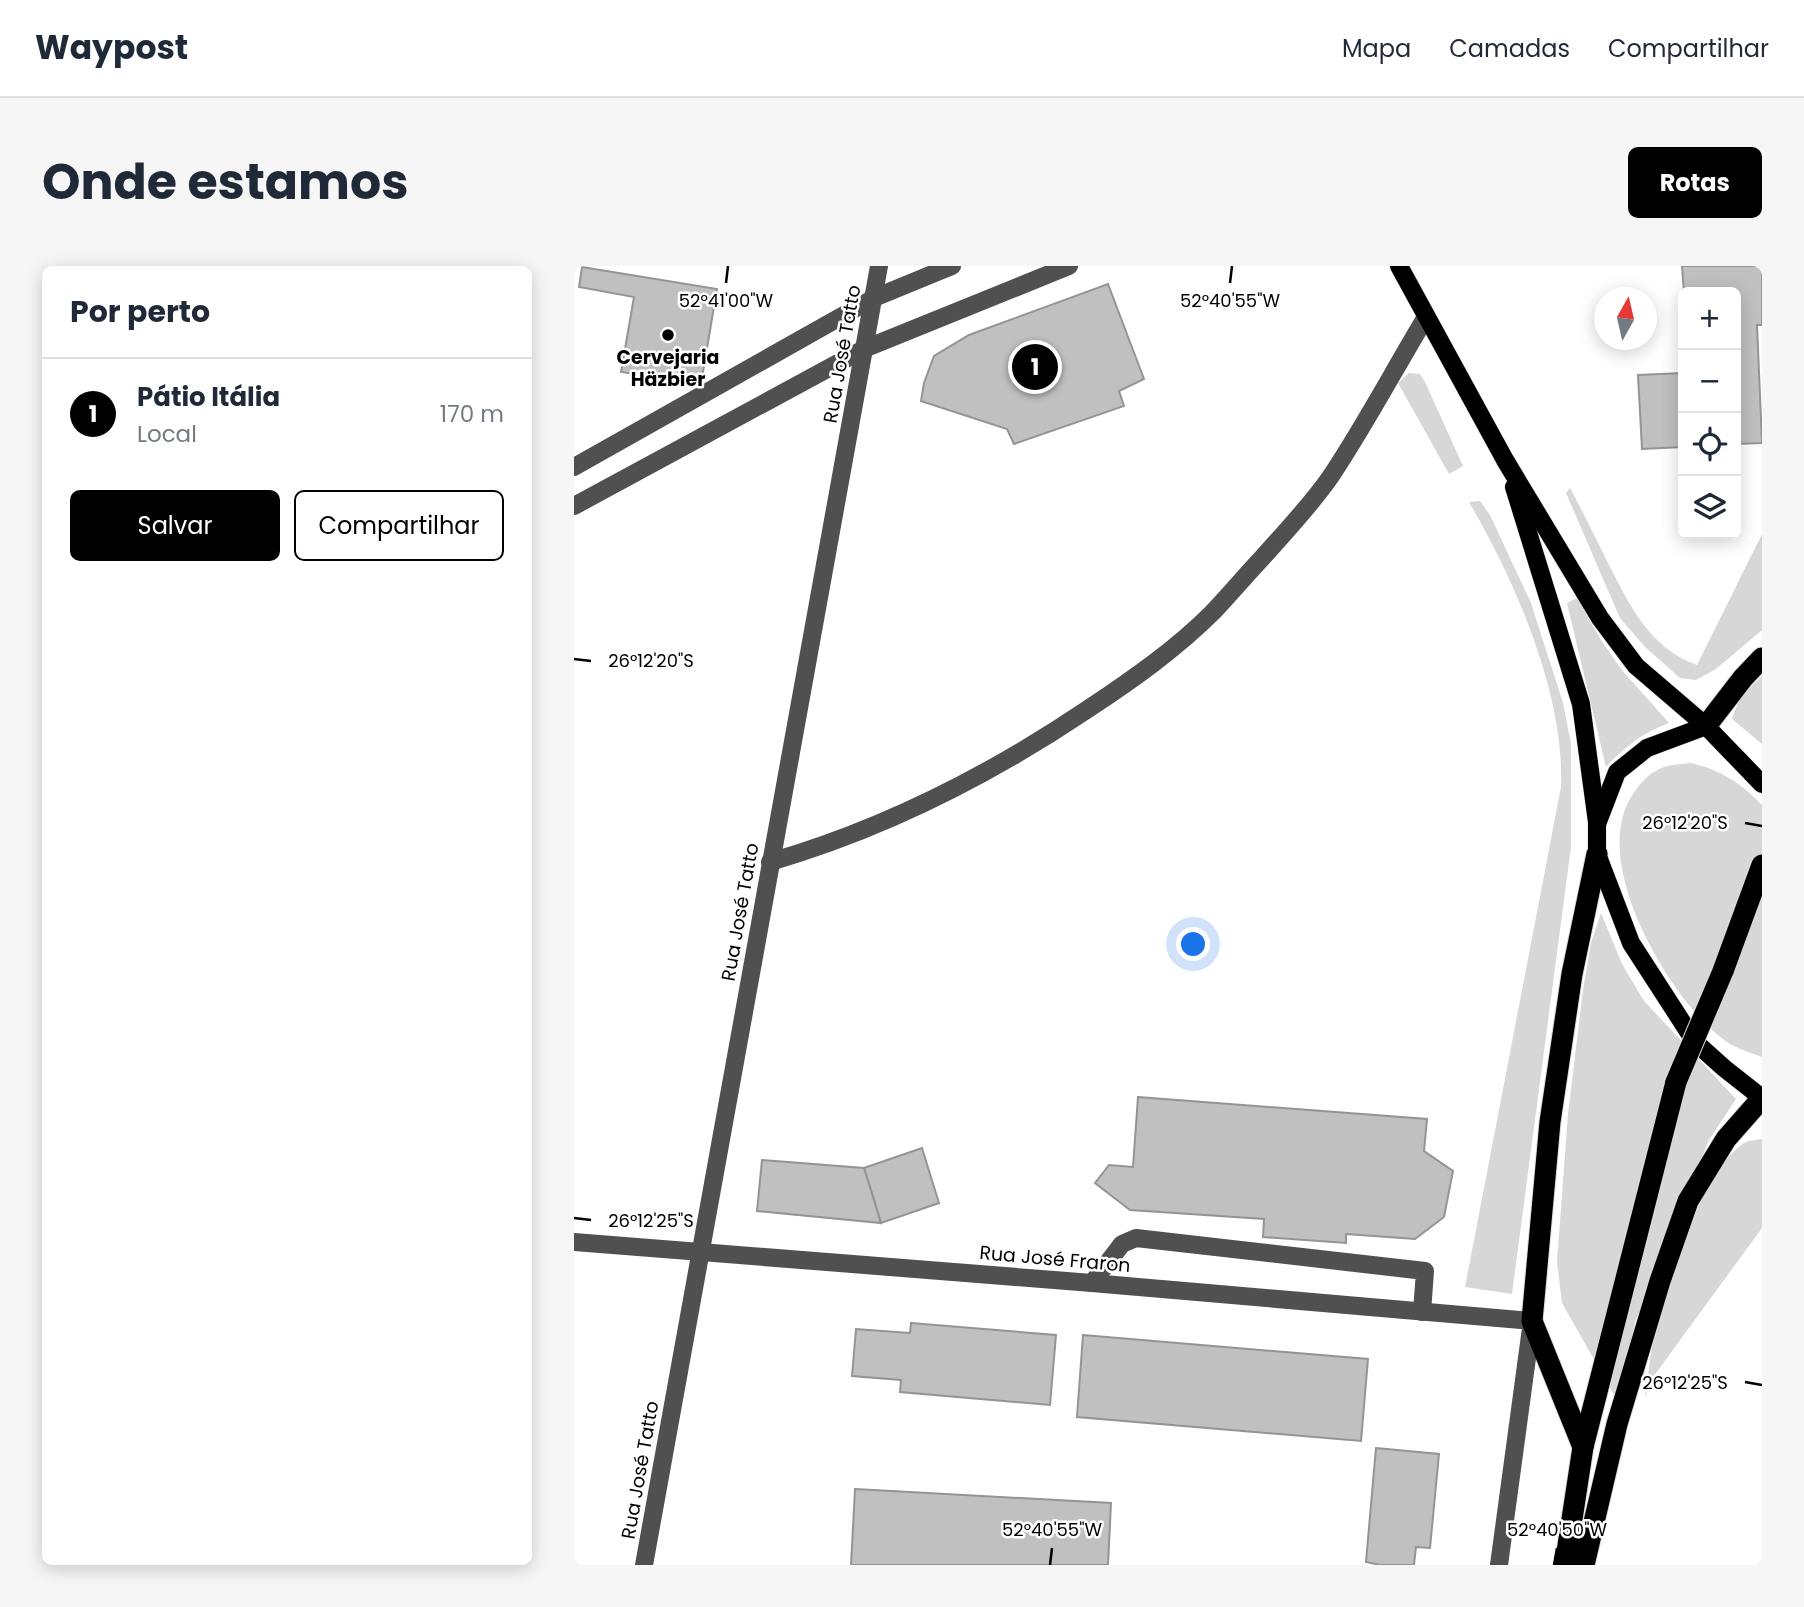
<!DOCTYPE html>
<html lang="pt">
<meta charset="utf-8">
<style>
:root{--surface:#fff;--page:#f6f6f7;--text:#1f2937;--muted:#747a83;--line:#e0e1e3;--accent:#000}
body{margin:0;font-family:Poppins,sans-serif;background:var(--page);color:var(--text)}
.controls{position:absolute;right:21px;top:21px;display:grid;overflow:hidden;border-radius:10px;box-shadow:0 4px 18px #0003}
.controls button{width:63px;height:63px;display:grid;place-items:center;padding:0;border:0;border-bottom:2px solid var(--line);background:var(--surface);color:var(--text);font:35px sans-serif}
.compass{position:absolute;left:1020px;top:21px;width:63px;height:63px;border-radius:50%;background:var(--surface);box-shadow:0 4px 18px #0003;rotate:8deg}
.you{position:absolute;left:620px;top:679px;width:24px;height:24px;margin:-18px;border:5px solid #fff;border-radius:50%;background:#1a73e8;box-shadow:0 0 0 10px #1a73e833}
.badge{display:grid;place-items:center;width:46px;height:46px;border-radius:50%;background:var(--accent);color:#fff;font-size:23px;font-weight:700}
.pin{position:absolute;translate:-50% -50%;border:4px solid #fff;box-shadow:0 2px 7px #0006}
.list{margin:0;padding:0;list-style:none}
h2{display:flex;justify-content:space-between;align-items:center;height:91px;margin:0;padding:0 28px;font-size:30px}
h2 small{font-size:23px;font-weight:400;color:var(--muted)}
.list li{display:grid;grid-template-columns:46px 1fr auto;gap:21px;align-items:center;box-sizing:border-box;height:112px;padding:0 28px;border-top:2px solid var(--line)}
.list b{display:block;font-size:26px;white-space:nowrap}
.list p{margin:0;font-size:23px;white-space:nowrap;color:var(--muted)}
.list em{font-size:23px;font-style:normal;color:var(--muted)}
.actions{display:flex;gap:14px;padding:21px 28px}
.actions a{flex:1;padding:16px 0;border:2px solid var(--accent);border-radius:10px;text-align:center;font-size:24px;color:var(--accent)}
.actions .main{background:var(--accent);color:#fff}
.icon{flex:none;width:38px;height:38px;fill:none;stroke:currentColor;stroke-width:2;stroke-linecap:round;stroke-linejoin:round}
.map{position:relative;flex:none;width:1188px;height:1299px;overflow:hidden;border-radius:10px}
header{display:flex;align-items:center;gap:42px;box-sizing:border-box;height:98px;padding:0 35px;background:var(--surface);border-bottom:2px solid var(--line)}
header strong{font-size:33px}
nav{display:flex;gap:38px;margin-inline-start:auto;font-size:24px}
.intro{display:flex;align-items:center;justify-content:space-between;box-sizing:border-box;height:168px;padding:0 42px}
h1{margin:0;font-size:49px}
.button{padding:18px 32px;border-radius:10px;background:var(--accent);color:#fff;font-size:24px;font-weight:700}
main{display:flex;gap:42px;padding:0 42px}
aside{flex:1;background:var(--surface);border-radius:10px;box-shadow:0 4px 18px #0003}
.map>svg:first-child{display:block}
</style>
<header>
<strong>Waypost</strong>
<nav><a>Mapa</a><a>Camadas</a><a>Compartilhar</a></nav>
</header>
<div class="intro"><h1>Onde estamos</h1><a class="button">Rotas</a></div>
<main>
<aside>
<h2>Por perto<small></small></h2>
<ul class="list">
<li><span class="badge">1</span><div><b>Pátio Itália</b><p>Local</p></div><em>170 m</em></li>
</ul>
<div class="actions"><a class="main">Salvar</a><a>Compartilhar</a></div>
</aside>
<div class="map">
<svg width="1188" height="1299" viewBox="0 0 1188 1299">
<rect width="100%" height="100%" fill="#fff"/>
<g fill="#d7d7d7">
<polygon points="835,107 846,108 851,116 889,200 875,208 824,117"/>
<path d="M996,222C1009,246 1021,271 1033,295C1055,338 1075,382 1123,399L1188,268V364L1142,403L1122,414L1106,412L1071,381L1046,352L992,227Z"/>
<path d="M906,235L916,249L957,337L989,437L997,478V581L938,1028L891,1021L987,521C991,429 941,314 895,236Z"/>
<path d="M1003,332L1027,374L1047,403L1095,457C1070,466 1050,481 1032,501L993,337Z"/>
<polygon points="1188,410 1188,478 1158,453 1166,431"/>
<path d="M1117,497C1147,504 1167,517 1188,539V791C1178,787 1167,784 1158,779C1145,772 1132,758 1122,747C1080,700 1018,588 1059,528C1076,503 1088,499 1117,497Z"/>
<polygon points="1027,647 1048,698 1070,735 1162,833 1135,874 1061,1056 1044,1136 988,1037 983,996 994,848 1009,724 1017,677"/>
<path d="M1188,873V962L1082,1107L1071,1131C1075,1105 1077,1077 1084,1051C1095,1008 1133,897 1172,876C1177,874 1183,874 1188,873Z"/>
</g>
<g fill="#c0c0c0" stroke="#949494" stroke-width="2">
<polygon points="1108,0 1188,0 1188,59 1183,59 1188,177 1162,178 1162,26 1110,26"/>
<polygon points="8,1 143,23 129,106 112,115 47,106 60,31 5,21"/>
<polygon points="534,18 570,113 545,125 550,140 440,178 433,163 347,135 350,117 360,90 395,69"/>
<polygon points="1109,107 1109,181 1068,183 1064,109"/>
<polygon points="564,831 853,853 850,885 879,905 870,951 841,973 772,968 772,977 689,971 690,953 556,944 521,917 535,899 559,901"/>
<polygon points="348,882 365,937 307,957 290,902"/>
<polygon points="188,894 290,902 307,957 183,945"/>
<polygon points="337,1057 482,1069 476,1139 326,1126 327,1114 278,1110 282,1063 336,1067"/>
<polygon points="509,1069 794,1093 787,1175 503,1151"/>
<polygon points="802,1182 865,1188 856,1282 842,1281 840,1299 806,1299 792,1296"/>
<polygon points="281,1223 537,1237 534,1299 277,1299"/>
</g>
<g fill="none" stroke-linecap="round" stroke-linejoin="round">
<g stroke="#dbdbdb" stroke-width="19">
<g id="major">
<polyline points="825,0 931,194 1026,352 1062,400 1132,460 1188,518"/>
<polyline points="940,221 1007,438 1023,556"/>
<polyline points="1132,460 1073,482 1043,506 1023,558 1023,588 1057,677 1121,776 1150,802 1188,832"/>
</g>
</g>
<g stroke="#dbdbdb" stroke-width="23">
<g id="highway">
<polyline points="1132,460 1169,412 1188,392"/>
<polyline points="1149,705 1188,599"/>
<polyline points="1009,1181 958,1055 976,856 998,708 1023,588"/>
<polyline points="991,1299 1009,1181 1102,816"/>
<polyline points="1010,1299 1043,1158 1086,1015 1114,935 1152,873 1188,832"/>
</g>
</g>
<g stroke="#505050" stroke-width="18">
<polyline points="0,201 300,32 378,0"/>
<polyline points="0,240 290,83 495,0"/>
<path d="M196,596C310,563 416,509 514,443C558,414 602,383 639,346C656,328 672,309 689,291C712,265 737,239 757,210C791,159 820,104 852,51"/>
<polyline points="0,976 518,1017 958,1055 925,1299"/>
<polyline points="518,1017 548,978 562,972 851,1005 848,1046"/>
<polyline points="70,1299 305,0"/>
</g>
<use href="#major" stroke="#000" stroke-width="18"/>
<use href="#highway" stroke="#000" stroke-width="21"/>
<g stroke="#dbdbdb" stroke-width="23" stroke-linecap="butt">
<polyline id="highway-bridge" points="1102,816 1149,705"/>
</g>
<use href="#highway-bridge" stroke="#000" stroke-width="21"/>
</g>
<path fill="none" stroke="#000" stroke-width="2.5" d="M152,17L154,0M656,17L658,0M0,393L17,395M1171,557L1188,560M0,952L17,954M1171,1116L1188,1119M476,1299L478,1282M980,1299L983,1282"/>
<circle fill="#000" stroke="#fff" stroke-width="2.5" cx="94" cy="69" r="7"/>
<g text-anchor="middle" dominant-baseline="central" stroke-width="5" stroke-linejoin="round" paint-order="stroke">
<g font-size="19" fill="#000" stroke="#fff">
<text transform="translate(268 88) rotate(-80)">Rua José Tatto</text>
<text transform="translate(166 646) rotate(-80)">Rua José Tatto</text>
<text transform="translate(481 993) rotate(5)">Rua José Fraron</text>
<text transform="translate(66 1204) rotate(-80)">Rua José Tatto</text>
</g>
<g font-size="19" font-weight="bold" fill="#000" stroke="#fff">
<text x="94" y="91">Cervejaria<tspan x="94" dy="22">Häzbier</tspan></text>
</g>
</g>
<g font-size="18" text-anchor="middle" fill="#000" stroke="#fff" stroke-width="5" stroke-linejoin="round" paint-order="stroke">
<text x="152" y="41">52°41'00"W</text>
<text x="656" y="41">52°40'55"W</text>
<text x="77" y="401">26°12'20"S</text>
<text x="1111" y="563">26°12'20"S</text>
<text x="77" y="961">26°12'25"S</text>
<text x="1111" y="1123">26°12'25"S</text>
<text x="478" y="1270">52°40'55"W</text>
<text x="983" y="1270">52°40'50"W</text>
</g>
</svg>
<div class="controls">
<button>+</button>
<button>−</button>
<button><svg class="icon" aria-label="locate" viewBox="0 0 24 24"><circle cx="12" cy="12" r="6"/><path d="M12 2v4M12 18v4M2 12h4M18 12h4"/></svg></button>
<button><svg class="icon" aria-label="layers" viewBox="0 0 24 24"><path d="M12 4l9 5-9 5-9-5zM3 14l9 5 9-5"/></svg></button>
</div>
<svg class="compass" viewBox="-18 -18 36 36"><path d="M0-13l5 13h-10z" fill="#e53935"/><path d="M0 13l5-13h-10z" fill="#747a83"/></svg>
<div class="you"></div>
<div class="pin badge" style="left:461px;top:101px">1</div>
</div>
</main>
